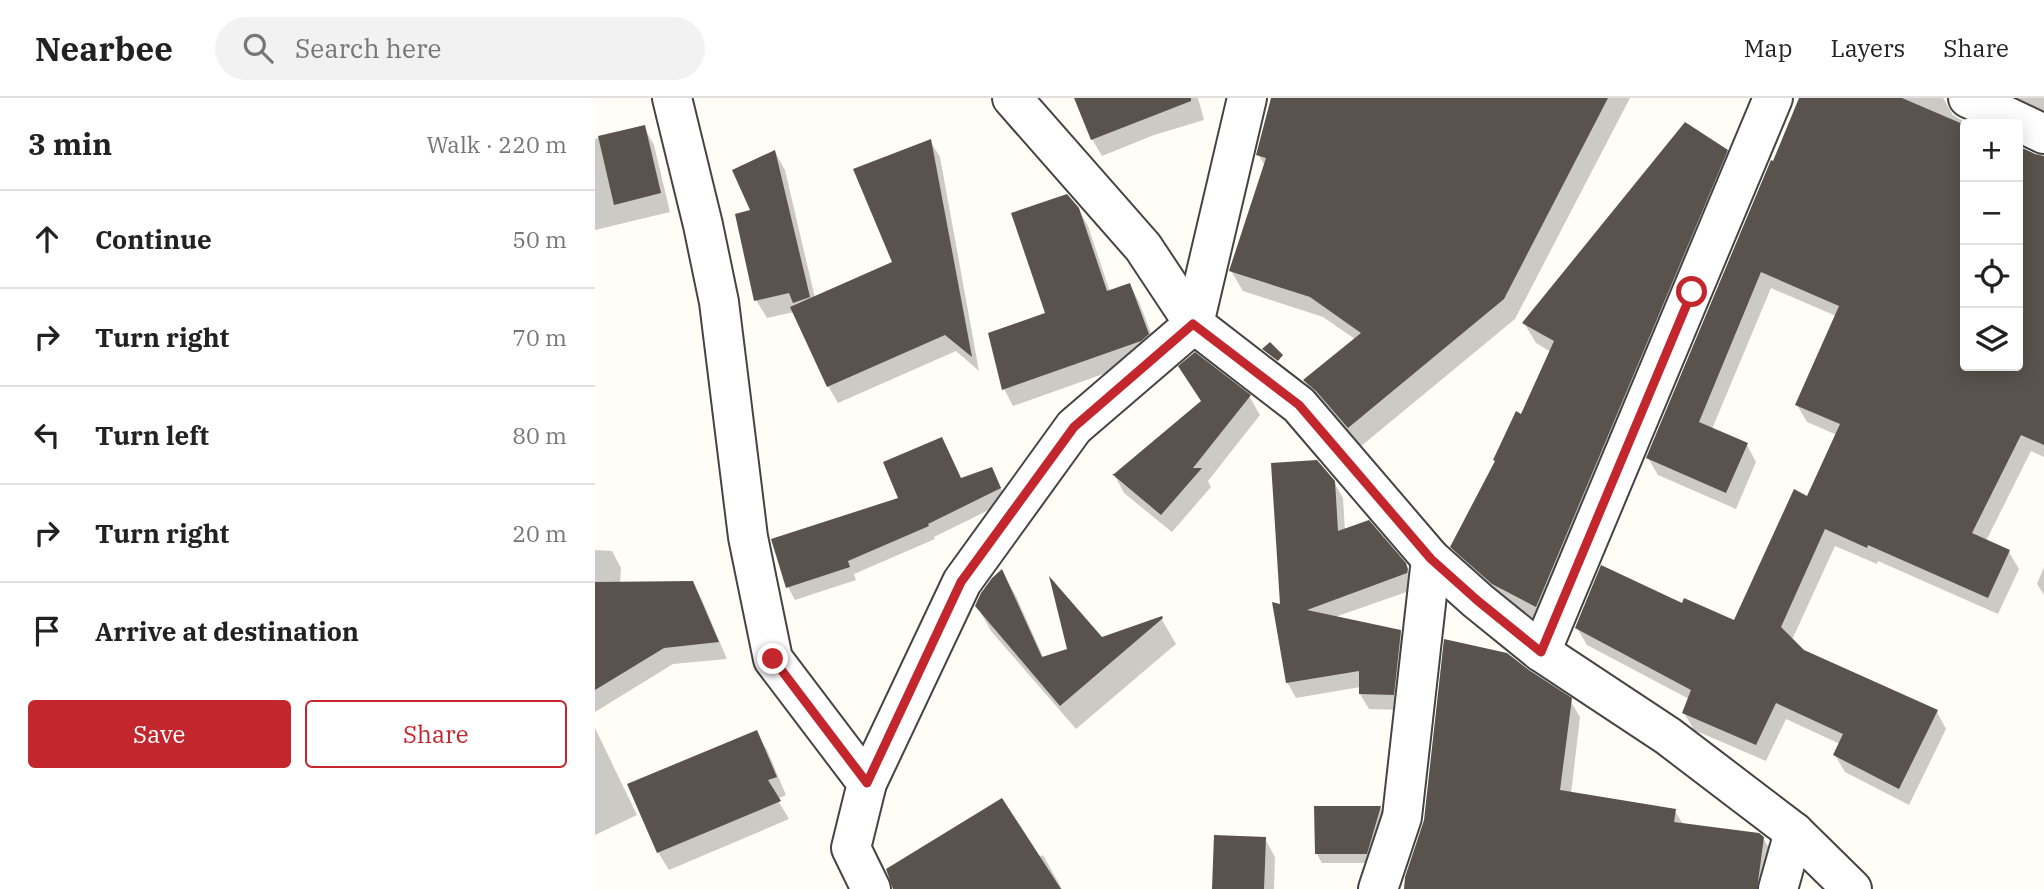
<!DOCTYPE html>
<meta charset="utf-8">
<style>
:root{--surface:#fff;--page:#f2f2f2;--text:#222;--muted:#767676;--line:#e0e0e0;--accent:#c4262e}
body{margin:0;font-family:"IBM Plex Serif",serif;background:var(--page);color:var(--text)}
.controls{position:absolute;right:21px;top:21px;display:grid;overflow:hidden;border-radius:7px;box-shadow:0 4px 18px #0003}
.controls button{width:63px;height:63px;display:grid;place-items:center;padding:0;border:0;border-bottom:2px solid var(--line);background:var(--surface);color:var(--text);font:35px sans-serif}
.stop{position:absolute;width:21px;height:21px;margin:-16px;border:5px solid #c4262e;border-radius:50%;background:#fff}
.stop.end{background:#c4262e;border-color:#fff;box-shadow:0 2px 7px #0008}
.list{margin:0;padding:0;list-style:none}
h2{display:flex;justify-content:space-between;align-items:center;height:91px;margin:0;padding:0 28px;font-size:30px}
h2 small{font-size:23px;font-weight:400;color:var(--muted)}
.list li{display:grid;grid-template-columns:46px 1fr auto;gap:21px;align-items:center;box-sizing:border-box;height:98px;padding:0 28px;border-top:2px solid var(--line)}
.list b{display:block;font-size:26px;white-space:nowrap}
.list em{font-size:23px;font-style:normal;color:var(--muted)}
.actions{display:flex;gap:14px;padding:21px 28px}
.actions a{flex:1;padding:16px 0;border:2px solid var(--accent);border-radius:7px;text-align:center;font-size:24px;color:var(--accent)}
.actions .main{background:var(--accent);color:#fff}
.icon{flex:none;width:38px;height:38px;fill:none;stroke:currentColor;stroke-width:2;stroke-linecap:round;stroke-linejoin:round}
.map{position:relative;flex:none;width:1449px;height:791px;overflow:hidden}
header{display:flex;align-items:center;gap:42px;box-sizing:border-box;height:98px;padding:0 35px;background:var(--surface);border-bottom:2px solid var(--line)}
header strong{font-size:33px}
nav{display:flex;gap:38px;margin-inline-start:auto;font-size:24px}
.search{width:490px;height:63px;background:var(--page);display:flex;align-items:center;gap:18px;box-sizing:border-box;padding:0 24px;border-radius:38px;color:var(--muted);font-size:26px}
main{display:flex}
aside{flex:1;background:var(--surface)}
.map>svg:first-child{display:block}
</style>
<header>
<strong>Nearbee</strong>
<div class="search"><svg class="icon" aria-label="search" viewBox="0 0 24 24"><circle cx="10" cy="10" r="6"/><path d="M15 15l6 6"/></svg>Search here</div>
<nav><a>Map</a><a>Layers</a><a>Share</a></nav>
</header>
<main>
<aside>
<h2>3 min<small>Walk · 220 m</small></h2>
<ul class="list">
<li><svg class="icon" aria-label="ahead" viewBox="0 0 24 24"><path d="M12 20V5M6 11l6-6 6 6"/></svg><div><b>Continue</b></div><em>50 m</em></li>
<li><svg class="icon" aria-label="right" viewBox="0 0 24 24"><path d="M7 20v-9h11M14 6l5 5-5 5"/></svg><div><b>Turn right</b></div><em>70 m</em></li>
<li><svg class="icon" aria-label="left" viewBox="0 0 24 24"><path d="M17 20v-9H6M10 6l-5 5 5 5"/></svg><div><b>Turn left</b></div><em>80 m</em></li>
<li><svg class="icon" aria-label="right" viewBox="0 0 24 24"><path d="M7 20v-9h11M14 6l5 5-5 5"/></svg><div><b>Turn right</b></div><em>20 m</em></li>
<li><svg class="icon" aria-label="arrive" viewBox="0 0 24 24"><path d="M6 21V4h12l-3 4 3 4H6"/></svg><div><b>Arrive at destination</b></div></li>
</ul>
<div class="actions"><a class="main">Save</a><a>Share</a></div>
</aside>
<div class="map">
<svg width="1449" height="791" viewBox="0 0 1449 791">
<rect width="100%" height="100%" fill="#fffdf5"/>
<g fill="#0003">
<polygon points="481,0 603,0 609,22 559,37 507,58 497,41"/>
<polygon points="678,0 1035,0 920,221 765,349 722,303 710,283 760,241 728,219 648,193 636,173 670,68 663,56"/>
<polygon points="1206,0 1348,0 1358,17 1373,26 1370,26 1370,268 1423,268 1423,50 1439,57 1449,59 1449,359 1436,353 1391,443 1414,454 1424,471 1403,516 1283,463 1282,466 1240,448 1197,542 1208,553 1342,614 1351,631 1314,707 1250,674 1240,657 1245,646 1191,621 1171,663 1099,632 1089,615 1094,601 992,547 982,530 1088,507 1140,524 1213,400 1242,337 1212,324 1202,307 1241,218 1176,190 1117,331 1152,347 1161,364 1141,411 1063,377 1053,360"/>
<polygon points="1400,0 1449,0 1449,23"/>
<polygon points="49,29 59,47 75,114 0,132 0,41"/>
<polygon points="335,43 345,59 384,273 361,253 243,305 233,288 199,214 172,220 161,202 158,114 180,54 190,72 220,200 299,165"/>
<polygon points="1131,53 1143,73 952,528 910,505 869,469 857,449 927,318 956,254 941,245 929,225"/>
<polygon points="483,111 493,128 515,194 535,187 544,204 563,253 556,259 418,308 409,291 452,216"/>
<polygon points="654,298 665,317 613,383 616,389 577,434 529,395 520,378"/>
<polygon points="397,371 412,403 339,439 340,441 259,476 261,482 200,502 193,489 305,401"/>
<polygon points="739,384 748,400 750,433 809,466 819,482 820,491 740,519 805,533 814,549 807,612 774,611 765,596 765,589 701,600 692,584 687,508"/>
<polygon points="0,452 17,453 26,470 25,486 97,485 107,502 132,561 78,566 0,614"/>
<polygon points="1449,469 1449,497 1442,486"/>
<polygon points="407,474 421,498 449,561 566,520 581,546 481,631 396,533 382,508"/>
<polygon points="975,602 985,619 976,696 1080,713 1088,726 1168,740 1178,757 1173,791 810,791"/>
<polygon points="0,630 42,717 0,737"/>
<polygon points="161,634 172,652 191,697 182,701 194,721 74,772 63,754"/>
<polygon points="785,709 790,718 776,765 727,765 722,756"/>
<polygon points="670,741 680,759 679,791 619,791"/>
<polygon points="448,757 467,791 299,791 444,759"/>
</g>
<g fill="#5a524d">
<polygon points="479,0 596,0 596,3 496,42"/>
<polygon points="676,0 1013,0 909,201 753,330 721,293 708,282 766,235 715,199 634,173 671,60 661,57"/>
<polygon points="1204,0 1307,0 1370,27 1370,268 1423,268 1423,48 1440,56 1449,58 1449,347 1426,337 1377,435 1415,452 1393,500 1273,447 1272,450 1230,431 1186,529 1209,552 1343,612 1304,691 1238,657 1248,636 1181,605 1161,647 1087,615 1096,592 980,530 1006,467 1087,505 1089,500 1139,522 1199,391 1212,398 1245,326 1200,307 1244,208 1166,174 1104,324 1153,345 1131,395 1051,360 1176,62 1178,63"/>
<polygon points="1090,24 1133,52 941,509 897,486 855,449 900,363 898,362 921,313 926,316 959,243 927,225"/>
<polygon points="50,27 66,95 19,107 3,38"/>
<polygon points="336,41 377,259 350,237 232,289 195,209 297,164 258,71"/>
<polygon points="180,52 215,199 198,205 194,195 159,203 140,116 155,112 137,72"/>
<polygon points="472,96 484,110 512,193 535,185 554,236 546,243 407,292 393,235 450,215 416,115"/>
<polygon points="675,244 688,257 683,263 667,251"/>
<polygon points="600,254 656,297 598,370 607,370 566,417 517,376 519,376 606,303 583,268"/>
<polygon points="347,339 366,380 397,369 406,390 333,426 334,428 253,463 255,469 191,490 176,441 303,400 288,364"/>
<polygon points="722,362 740,383 743,433 774,422 811,465 813,471 812,475 712,512 806,532 799,597 764,596 764,573 691,585 677,504 685,506 676,365"/>
<polygon points="407,471 447,559 472,551 454,478 507,539 567,518 568,520 465,608 380,508 386,495 397,480"/>
<polygon points="98,483 124,544 69,550 0,592 0,484"/>
<polygon points="849,541 912,555 934,572 977,600 965,692 1081,711 1079,724 1164,735 1169,739 1162,791 809,791 810,779 829,722"/>
<polygon points="162,632 182,679 173,682 186,703 62,755 32,686"/>
<polygon points="407,700 466,791 298,791 291,771"/>
<polygon points="719,708 786,708 772,756 720,756"/>
<polygon points="619,737 671,739 669,791 617,791"/>
</g>
<g fill="none" stroke-linecap="round" stroke-linejoin="round">
<g stroke="#444" stroke-width="42">
<g id="minor">
<polyline points="77,0 108,127 124,204 153,439 178,561 272,685 256,750 276,791"/>
<polyline points="417,0 548,149 599,226 704,307 836,461 883,503 946,554 1073,638 1199,734 1257,791"/>
<polyline points="1373,0 1449,36"/>
<polyline points="946,554 1178,0"/>
<polyline points="272,685 367,484 479,329 599,226 652,0"/>
<polyline points="783,791 807,719 836,461"/>
<polyline points="1183,791 1199,734"/>
</g>
</g>
<use href="#minor" stroke="#fff" stroke-width="38"/>
</g>
<g fill="none" stroke-linecap="round" stroke-linejoin="round">
<polyline stroke="#c4262e" stroke-width="9" points="178,561 272,685 366,484 479,329 598,226 704,307 836,461 883,503 946,554 1097,194"/>
</g>
</svg>
<div class="controls">
<button>+</button>
<button>−</button>
<button><svg class="icon" aria-label="locate" viewBox="0 0 24 24"><circle cx="12" cy="12" r="6"/><path d="M12 2v4M12 18v4M2 12h4M18 12h4"/></svg></button>
<button><svg class="icon" aria-label="layers" viewBox="0 0 24 24"><path d="M12 4l9 5-9 5-9-5zM3 14l9 5 9-5"/></svg></button>
</div>
<div class="stop" style="left:1097px;top:194px"></div>
<div class="stop end" style="left:178px;top:561px"></div>
</div>
</main>
